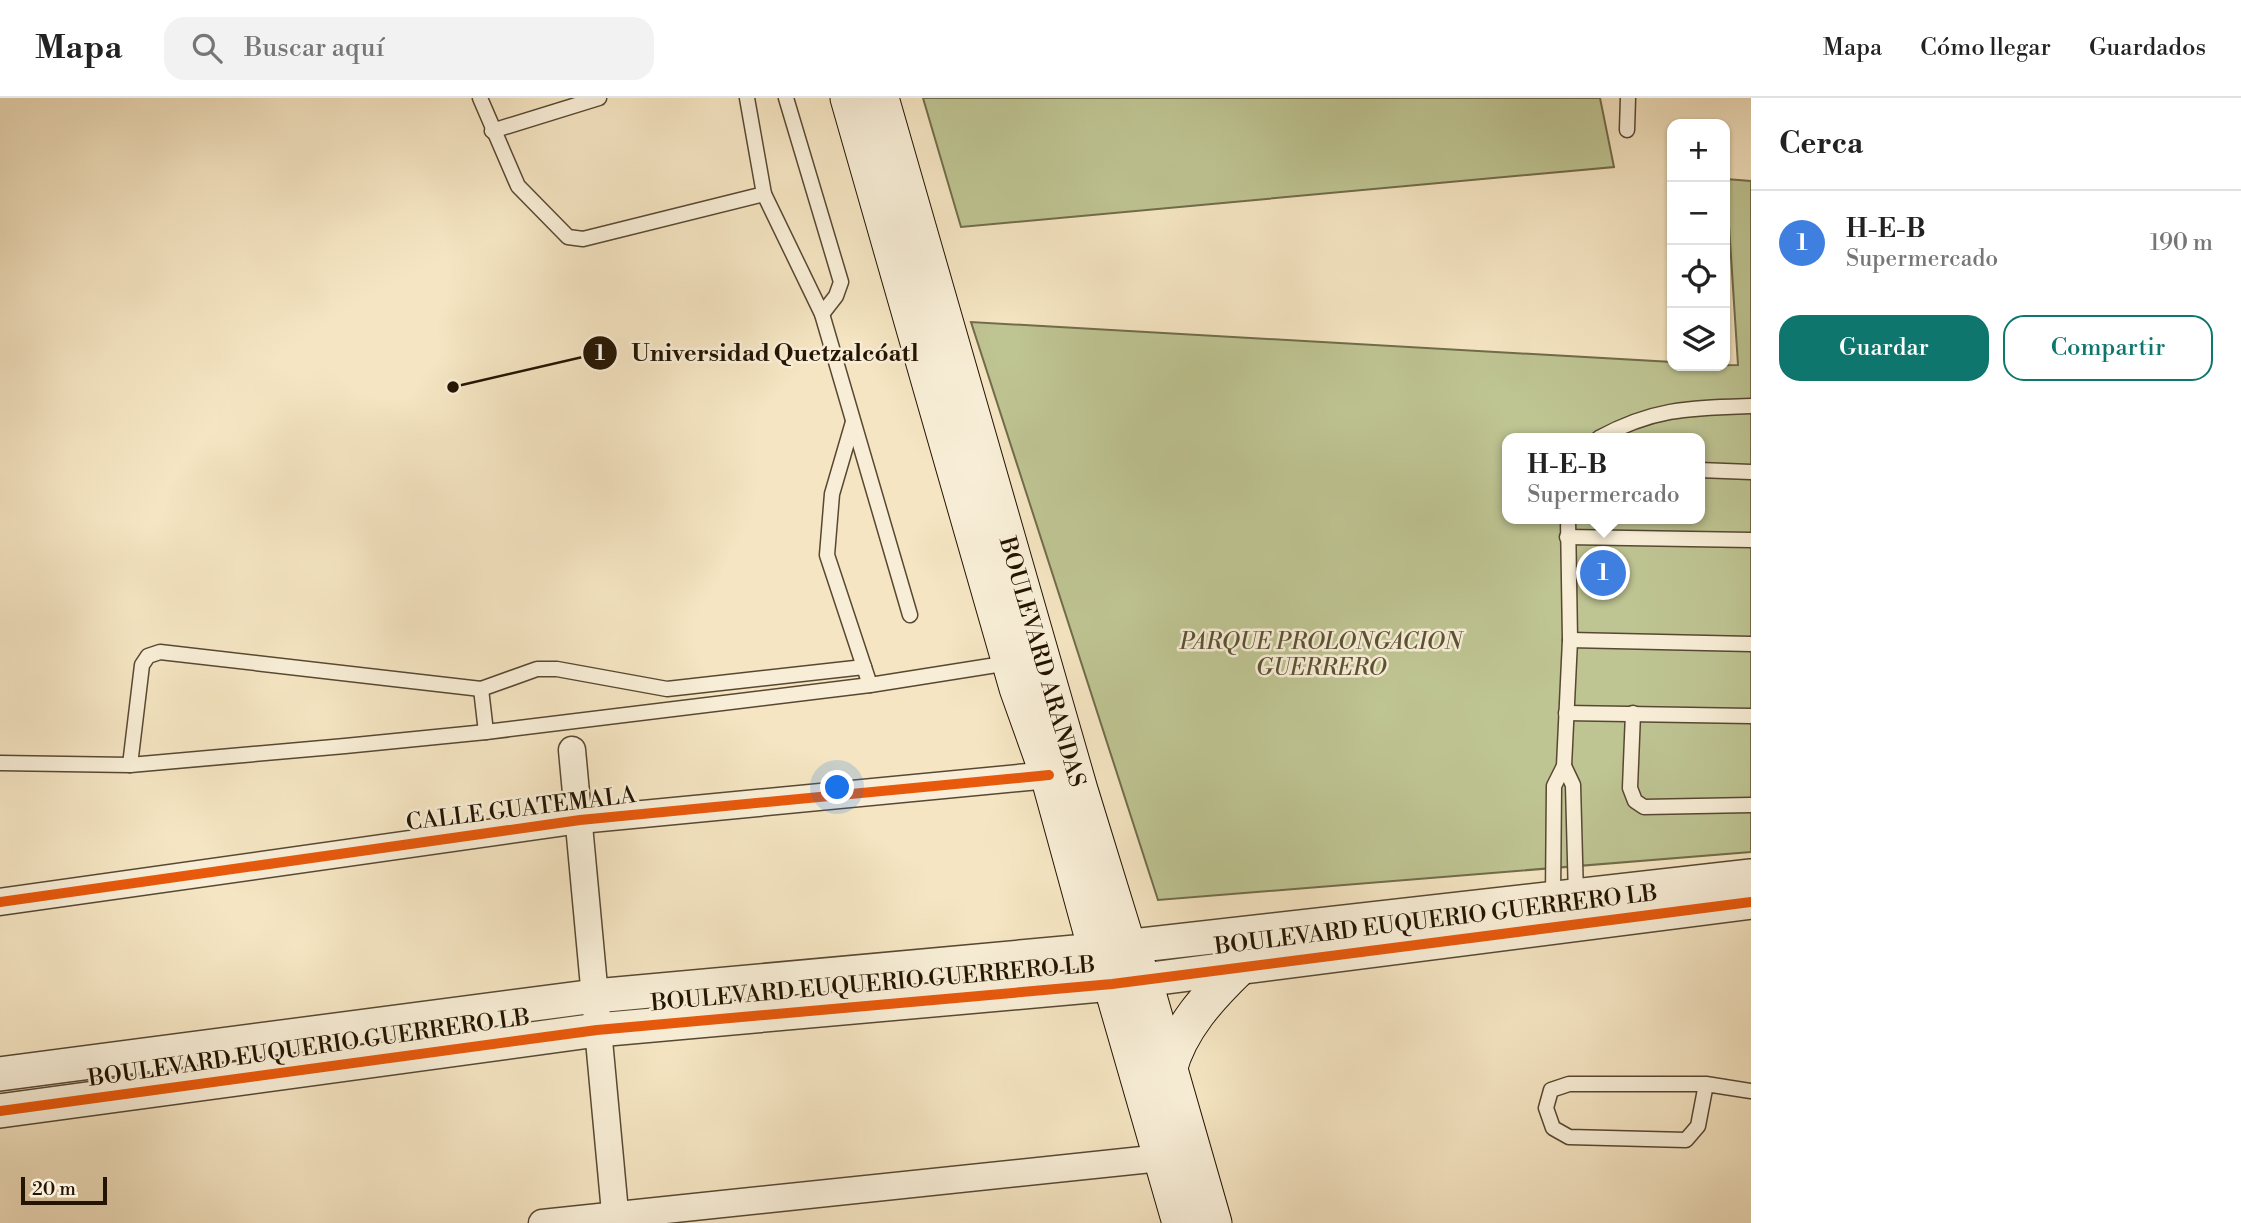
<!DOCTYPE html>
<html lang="es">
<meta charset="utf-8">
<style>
:root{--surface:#fff;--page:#f2f2f2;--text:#222;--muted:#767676;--line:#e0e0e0;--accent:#0f766e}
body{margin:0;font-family:"Libre Bodoni",serif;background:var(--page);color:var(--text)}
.controls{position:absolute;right:21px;top:21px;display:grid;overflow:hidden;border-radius:14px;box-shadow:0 2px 5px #0004}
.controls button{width:63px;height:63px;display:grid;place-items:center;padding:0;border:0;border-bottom:2px solid var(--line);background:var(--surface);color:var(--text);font:35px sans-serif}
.scale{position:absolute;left:21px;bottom:18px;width:86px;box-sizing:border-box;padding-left:7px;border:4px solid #241402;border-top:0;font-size:19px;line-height:24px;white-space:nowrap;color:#241402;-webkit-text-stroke:5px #f8eed7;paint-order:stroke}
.you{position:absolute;left:838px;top:690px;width:24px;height:24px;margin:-18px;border:5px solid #fff;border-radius:50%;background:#1a73e8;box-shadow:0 0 0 10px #1a73e833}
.badge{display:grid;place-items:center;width:46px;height:46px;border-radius:50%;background:var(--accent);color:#fff;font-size:23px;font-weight:700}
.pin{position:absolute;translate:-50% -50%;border:4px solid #fff;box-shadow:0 2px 7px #0006}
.popup{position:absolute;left:1502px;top:335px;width:203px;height:91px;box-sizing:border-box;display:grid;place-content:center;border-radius:14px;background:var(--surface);filter:drop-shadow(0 2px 5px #0005);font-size:23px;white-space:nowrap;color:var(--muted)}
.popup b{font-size:26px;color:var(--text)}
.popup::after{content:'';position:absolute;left:50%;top:100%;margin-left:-14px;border:14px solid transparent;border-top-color:var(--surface)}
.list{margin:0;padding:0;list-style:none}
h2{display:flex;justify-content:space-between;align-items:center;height:91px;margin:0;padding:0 28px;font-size:30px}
h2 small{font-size:23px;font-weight:400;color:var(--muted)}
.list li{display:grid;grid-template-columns:46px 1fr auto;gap:21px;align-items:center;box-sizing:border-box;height:105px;padding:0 28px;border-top:2px solid var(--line)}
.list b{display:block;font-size:26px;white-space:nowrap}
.list p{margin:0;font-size:23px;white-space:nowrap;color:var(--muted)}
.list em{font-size:23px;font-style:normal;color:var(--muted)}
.actions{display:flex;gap:14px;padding:21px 28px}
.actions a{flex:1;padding:16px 0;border:2px solid var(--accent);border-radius:21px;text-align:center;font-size:24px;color:var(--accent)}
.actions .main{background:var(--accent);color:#fff}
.icon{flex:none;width:38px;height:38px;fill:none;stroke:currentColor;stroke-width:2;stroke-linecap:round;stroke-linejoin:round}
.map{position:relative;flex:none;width:1751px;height:1125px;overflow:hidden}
header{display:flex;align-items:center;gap:42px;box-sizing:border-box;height:98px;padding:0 35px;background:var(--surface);border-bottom:2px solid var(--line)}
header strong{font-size:33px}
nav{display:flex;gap:38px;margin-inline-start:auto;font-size:24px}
.search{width:490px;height:63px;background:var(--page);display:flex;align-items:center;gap:18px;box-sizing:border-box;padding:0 24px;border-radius:21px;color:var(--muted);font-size:26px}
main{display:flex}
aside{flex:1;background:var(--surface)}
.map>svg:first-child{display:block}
</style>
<header>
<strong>Mapa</strong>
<div class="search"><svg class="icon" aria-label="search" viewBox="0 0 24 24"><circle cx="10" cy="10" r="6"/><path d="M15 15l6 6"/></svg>Buscar aquí</div>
<nav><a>Mapa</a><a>Cómo llegar</a><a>Guardados</a></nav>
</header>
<main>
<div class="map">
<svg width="1751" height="1125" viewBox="0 0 1751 1125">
<rect width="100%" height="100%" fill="#f5e5c2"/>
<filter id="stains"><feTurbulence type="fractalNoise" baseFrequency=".00286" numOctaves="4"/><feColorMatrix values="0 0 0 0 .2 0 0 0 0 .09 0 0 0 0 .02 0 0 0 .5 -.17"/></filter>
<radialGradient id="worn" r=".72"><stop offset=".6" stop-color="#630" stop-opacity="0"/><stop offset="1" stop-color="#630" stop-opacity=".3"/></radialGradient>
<g fill="#bec492" stroke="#716c4a" stroke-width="2" fill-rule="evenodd">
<polygon points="923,0 1600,0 1614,69 961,129"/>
<path d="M1726,81L1751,83V754L1158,802L971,224L1672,264V268L1738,267ZM1507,340H1699V421H1507Z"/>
</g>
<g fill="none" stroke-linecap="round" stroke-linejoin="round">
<g stroke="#584832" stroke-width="17">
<g id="service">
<polyline points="480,0 518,88 568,139 583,141 764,96 747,0"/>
<polyline points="786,0 841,184 836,198 822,216"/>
<polyline points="1627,32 1628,0"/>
<polyline points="492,33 599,0"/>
<polyline points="764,96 822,216 910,517"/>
<polyline points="853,324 832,396 827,457 870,587 1009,565"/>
<path d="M1599,340C1654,310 1690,310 1751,308"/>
<polyline points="1699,372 1751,374"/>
<polyline points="1567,439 1751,442"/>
<polyline points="1570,542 1751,546"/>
<polyline points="481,591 486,634"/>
<polyline points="1566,615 1751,618"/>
<polyline points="1633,615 1630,690 1635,703 1644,709 1751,707"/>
<polyline points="0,665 130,667 345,648 486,634 870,587"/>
<polyline points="130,667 142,567 148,558 160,554 481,591 537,571 557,571 667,591 864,569"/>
<polyline points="1564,668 1573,687 1576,799"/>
<polyline points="1553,799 1554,688 1564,668 1570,542 1568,421"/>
<polyline points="1706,986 1698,1028 1686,1042 1569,1039 1553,1030 1546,1010 1551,992 1569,986 1706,986 1751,993"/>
</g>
</g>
<g stroke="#584832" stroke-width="29">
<g id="minor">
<polyline points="572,652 616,1125"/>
<polyline points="0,804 580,722 1049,677"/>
<polyline points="542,1125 1180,1058"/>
</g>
</g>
<g stroke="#584832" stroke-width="36">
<g id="tertiary">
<polyline points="0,976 595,898 1097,852 1751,778"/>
<polyline points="0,1013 597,932 1112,886 1751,804"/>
</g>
</g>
<g stroke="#241402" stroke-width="39">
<g id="secondary">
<polyline points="849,0 1018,590 1049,677 1097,852 1112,886 1181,1125"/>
<polyline points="880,0 1079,692 1127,848 1143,881 1213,1125"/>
<path d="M1168,972C1179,930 1209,898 1239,869"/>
</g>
</g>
<use href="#service" stroke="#f8eed7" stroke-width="14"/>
<use href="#minor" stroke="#f8eed7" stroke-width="26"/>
<use href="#tertiary" stroke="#f8eed7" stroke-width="33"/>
<use href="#secondary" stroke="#f8eed7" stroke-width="37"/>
<g stroke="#f8eed7" stroke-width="15">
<g id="cycleway">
<polyline points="0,804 580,722 1049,677"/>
<polyline points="0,1013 597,932 1112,886 1751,804"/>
</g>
</g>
<use href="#cycleway" stroke="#e8590c" stroke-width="10"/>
</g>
<g text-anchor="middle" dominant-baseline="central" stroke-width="5" stroke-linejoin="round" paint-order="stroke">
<g font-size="23" font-style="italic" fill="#5a5234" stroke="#f8eed7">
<text x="1321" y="544">PARQUE PROLONGACION<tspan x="1321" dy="26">GUERRERO</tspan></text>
</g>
<g font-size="23" fill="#241402" stroke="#f8eed7">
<text transform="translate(1042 564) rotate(74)">BOULEVARD ARANDAS</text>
<text transform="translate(521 711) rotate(-7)">CALLE GUATEMALA</text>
<text transform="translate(1436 822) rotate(-7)">BOULEVARD EUQUERIO GUERRERO LB</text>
<text transform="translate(873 886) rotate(-5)">BOULEVARD EUQUERIO GUERRERO LB</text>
<text transform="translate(309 950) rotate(-8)">BOULEVARD EUQUERIO GUERRERO LB</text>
</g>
</g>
<path fill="none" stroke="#241402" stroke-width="2.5" d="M453 289L600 255"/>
<g fill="#241402" stroke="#f8eed7" stroke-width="2.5">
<circle cx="453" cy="289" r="7"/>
<circle cx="600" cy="255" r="18"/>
</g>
<g font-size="21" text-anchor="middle" font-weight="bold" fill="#fff">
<text x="600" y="262">1</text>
</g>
<g font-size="24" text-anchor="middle" font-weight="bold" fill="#241402" stroke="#f8eed7" stroke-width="5" stroke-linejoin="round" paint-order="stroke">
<text x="775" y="263">Universidad Quetzalcóatl</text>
</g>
<rect width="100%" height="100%" filter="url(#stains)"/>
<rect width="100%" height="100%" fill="url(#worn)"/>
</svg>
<div class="controls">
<button>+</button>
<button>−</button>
<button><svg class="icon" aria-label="locate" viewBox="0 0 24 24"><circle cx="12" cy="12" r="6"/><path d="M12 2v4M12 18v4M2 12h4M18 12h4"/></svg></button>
<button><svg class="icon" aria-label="layers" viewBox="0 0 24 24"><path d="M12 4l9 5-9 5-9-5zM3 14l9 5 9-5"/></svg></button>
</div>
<div class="scale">20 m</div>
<div class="you"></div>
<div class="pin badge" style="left:1603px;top:475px;background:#3f7fe0">1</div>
<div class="popup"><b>H-E-B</b>Supermercado</div>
</div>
<aside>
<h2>Cerca<small></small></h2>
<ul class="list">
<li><span class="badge" style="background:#3f7fe0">1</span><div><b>H-E-B</b><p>Supermercado</p></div><em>190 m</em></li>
</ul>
<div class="actions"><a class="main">Guardar</a><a>Compartir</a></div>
</aside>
</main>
